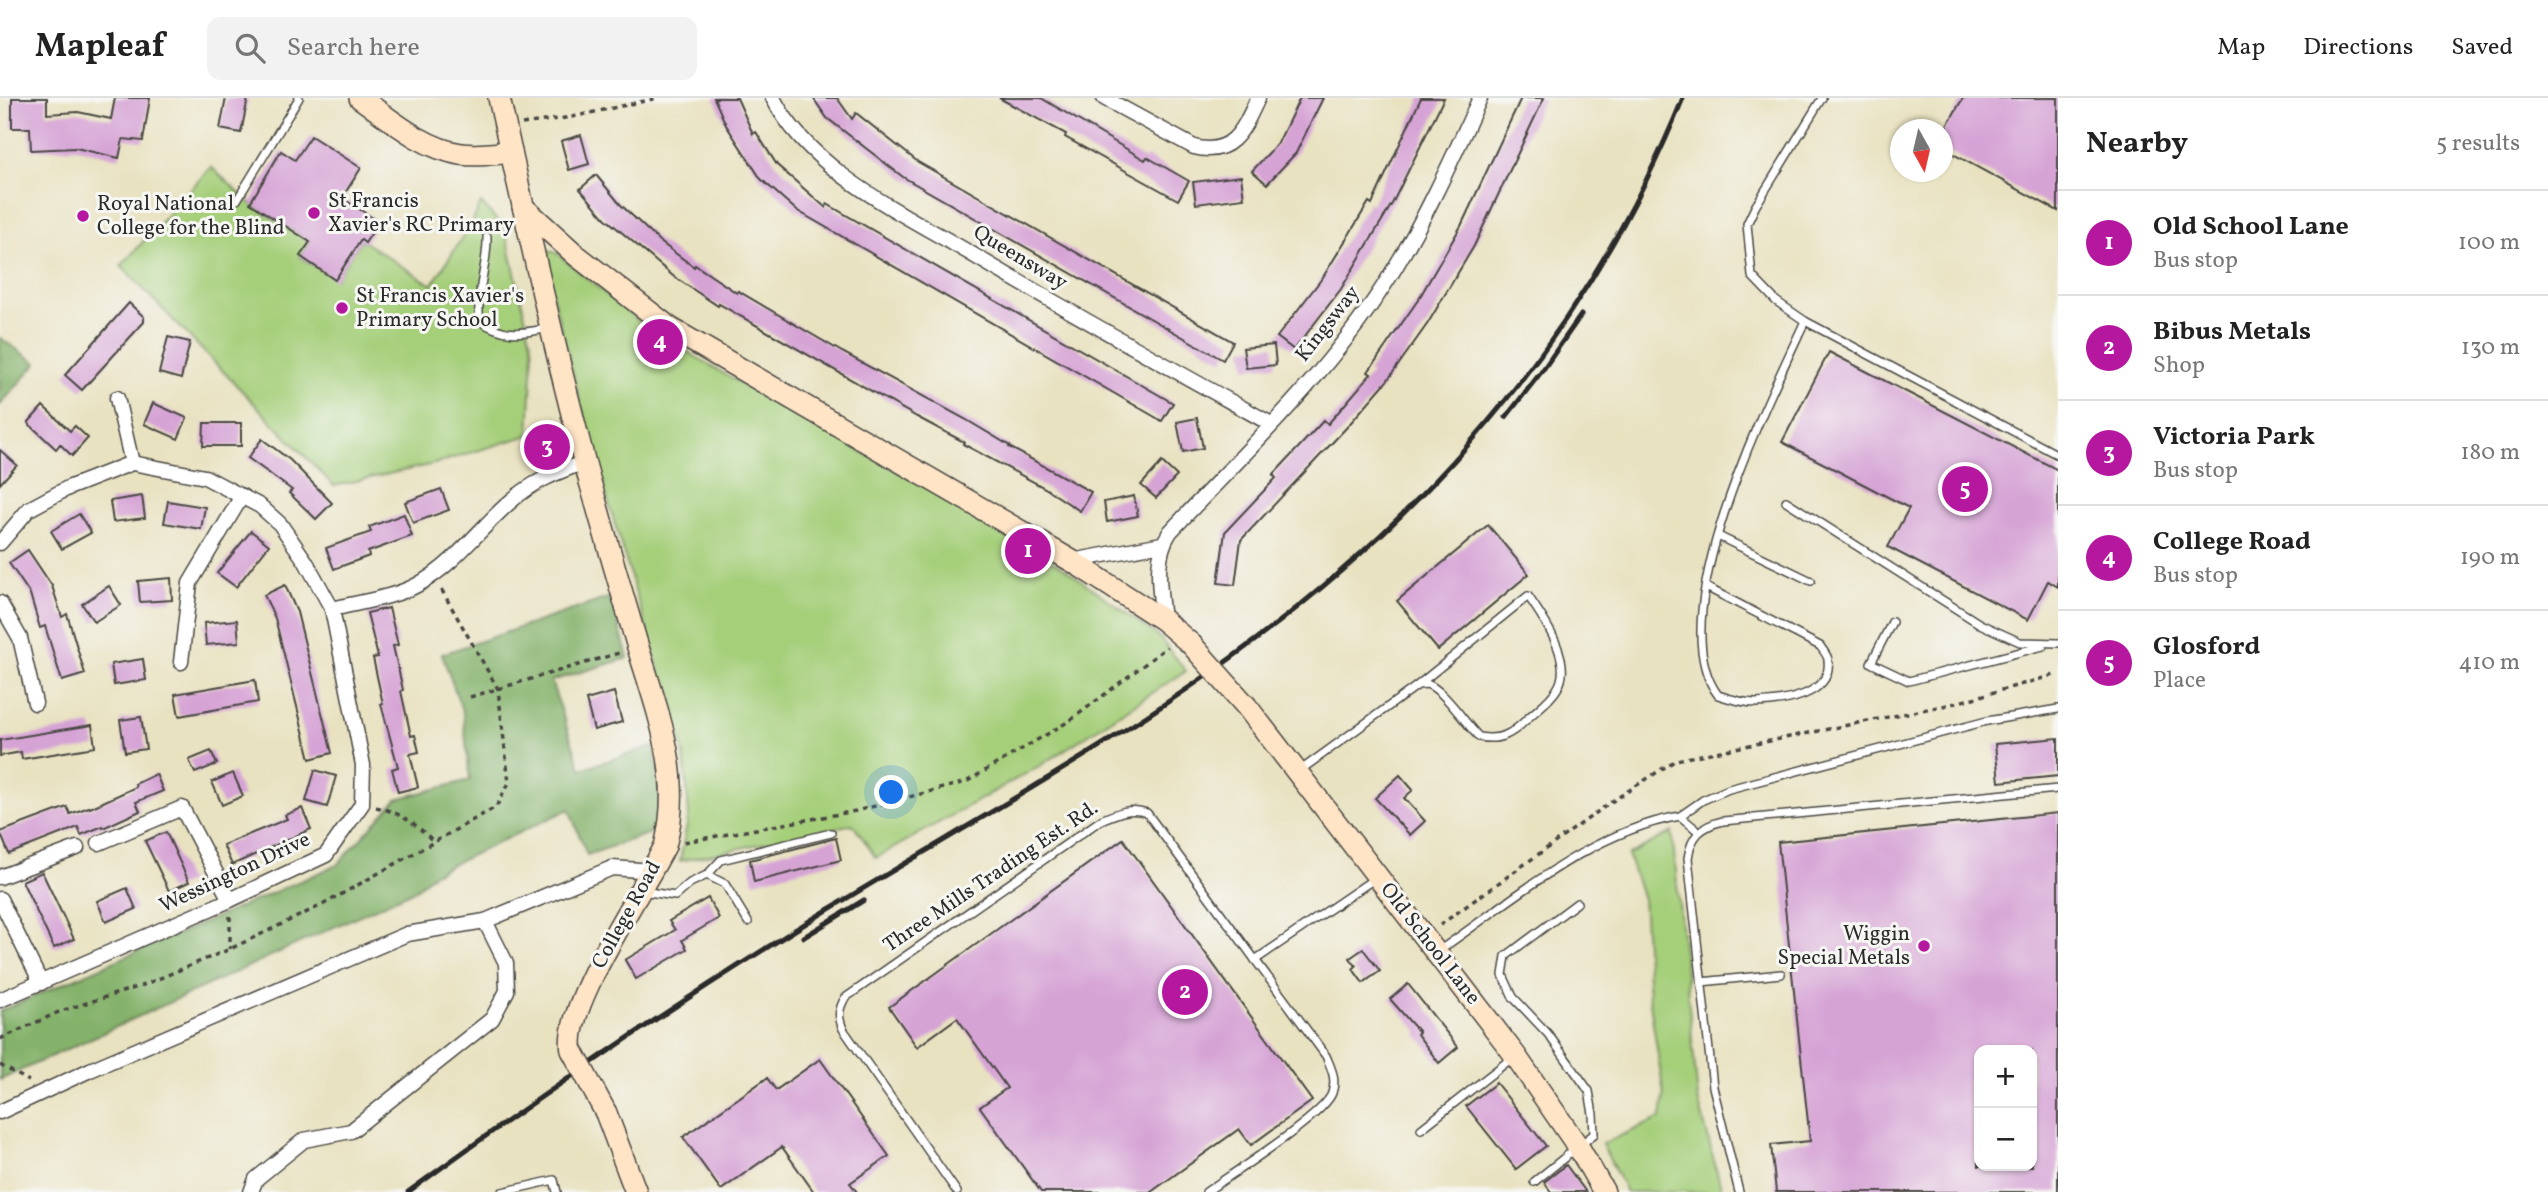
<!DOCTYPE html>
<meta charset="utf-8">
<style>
:root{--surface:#fff;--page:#f2f2f2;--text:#222;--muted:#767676;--line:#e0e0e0;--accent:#b5179e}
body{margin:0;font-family:Vollkorn,serif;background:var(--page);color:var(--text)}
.controls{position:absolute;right:21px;bottom:21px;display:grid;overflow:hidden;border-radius:14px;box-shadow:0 2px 5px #0004}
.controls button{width:63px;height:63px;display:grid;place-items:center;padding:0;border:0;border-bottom:2px solid var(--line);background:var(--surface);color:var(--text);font:35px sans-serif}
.compass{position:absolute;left:1890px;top:21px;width:63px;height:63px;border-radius:50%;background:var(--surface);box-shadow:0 2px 5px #0004;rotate:172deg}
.you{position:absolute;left:892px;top:695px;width:24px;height:24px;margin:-18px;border:5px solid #fff;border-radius:50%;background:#1a73e8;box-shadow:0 0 0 10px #1a73e833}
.badge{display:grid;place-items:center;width:46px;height:46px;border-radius:50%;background:var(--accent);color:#fff;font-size:23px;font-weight:700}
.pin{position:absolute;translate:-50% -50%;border:4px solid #fff;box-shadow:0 2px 7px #0006}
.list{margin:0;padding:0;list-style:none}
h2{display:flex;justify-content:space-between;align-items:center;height:91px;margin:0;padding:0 28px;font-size:30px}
h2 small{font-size:23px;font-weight:400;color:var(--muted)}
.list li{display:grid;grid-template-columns:46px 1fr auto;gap:21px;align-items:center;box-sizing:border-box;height:105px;padding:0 28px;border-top:2px solid var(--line)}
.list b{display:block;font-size:26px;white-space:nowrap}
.list p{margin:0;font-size:23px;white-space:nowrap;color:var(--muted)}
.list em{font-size:23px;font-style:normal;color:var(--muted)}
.icon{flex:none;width:38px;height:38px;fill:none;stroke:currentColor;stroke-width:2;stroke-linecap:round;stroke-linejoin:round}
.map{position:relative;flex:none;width:2058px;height:1094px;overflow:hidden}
header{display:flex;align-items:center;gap:42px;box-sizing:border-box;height:98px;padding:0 35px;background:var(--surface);border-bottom:2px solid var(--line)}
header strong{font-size:33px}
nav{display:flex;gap:38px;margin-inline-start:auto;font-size:24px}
.search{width:490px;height:63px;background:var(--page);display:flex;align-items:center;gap:18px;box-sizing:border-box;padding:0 24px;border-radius:14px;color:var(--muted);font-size:26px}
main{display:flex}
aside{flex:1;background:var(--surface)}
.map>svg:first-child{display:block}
</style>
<header>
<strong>Mapleaf</strong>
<div class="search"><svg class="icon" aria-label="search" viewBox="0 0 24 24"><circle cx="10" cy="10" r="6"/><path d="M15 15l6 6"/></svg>Search here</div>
<nav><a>Map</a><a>Directions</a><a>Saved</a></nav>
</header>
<main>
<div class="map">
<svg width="2058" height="1094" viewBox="0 0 2058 1094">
<rect width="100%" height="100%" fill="#f6f6f2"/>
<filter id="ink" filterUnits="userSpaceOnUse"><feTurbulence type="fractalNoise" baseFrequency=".0143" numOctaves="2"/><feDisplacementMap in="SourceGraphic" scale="14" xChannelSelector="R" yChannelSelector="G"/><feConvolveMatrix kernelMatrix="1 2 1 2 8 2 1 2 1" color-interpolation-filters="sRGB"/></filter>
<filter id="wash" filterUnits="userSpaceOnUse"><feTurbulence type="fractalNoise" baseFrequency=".00686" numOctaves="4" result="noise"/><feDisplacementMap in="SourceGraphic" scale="28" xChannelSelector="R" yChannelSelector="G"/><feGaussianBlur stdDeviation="1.57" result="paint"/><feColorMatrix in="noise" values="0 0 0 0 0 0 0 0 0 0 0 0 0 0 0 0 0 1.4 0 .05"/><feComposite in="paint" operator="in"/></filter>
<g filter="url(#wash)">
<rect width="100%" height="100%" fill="#e9e2c1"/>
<g fill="#a6cf7a" stroke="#687d52" stroke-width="2">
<polygon points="211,69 250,105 310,144 300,159 335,181 361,142 432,187 473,123 481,105 505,131 533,253 529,337 434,366 334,388 121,168"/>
<polygon points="548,152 555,154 643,227 776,307 912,381 1064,470 1158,538 1186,573 1041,667 876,760 853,726 680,763 689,716 684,655 595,360 542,157"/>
<polygon points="1672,734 1698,1001 1722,1094 1626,1094 1602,1046 1661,1020 1664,997 1649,898 1643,801 1628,757"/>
</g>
<g fill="#84b26a" stroke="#586e4a" stroke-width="2">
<polygon points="0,240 37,265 0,307"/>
<polygon points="611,499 628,560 551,583 581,671 654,648 661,691 659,732 587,757 569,711 434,775 415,792 0,982 0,913 337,767 397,701 470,682 463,615 442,556"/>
</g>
<g id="blocks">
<g fill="#d6a3d5" fill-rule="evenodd">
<polygon points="12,0 47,0 47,16 78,14 111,21 115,0 150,0 143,43 123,41 119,60 76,50 31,52 30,30 12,30"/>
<polygon points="226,0 248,0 241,35 220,31"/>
<polygon points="714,0 737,0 753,36 756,34 777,67 826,110 827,106 1173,305 1162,323 796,112 761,81 726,27"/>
<polygon points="813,0 837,0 852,21 856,15 918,64 1233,244 1223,262 903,79 827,20"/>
<polygon points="999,0 1041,0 1145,62 1147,59 1189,83 1178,102 1065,39 1066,36"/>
<polygon points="1300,0 1323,0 1296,55 1267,86 1252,73 1278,45"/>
<polygon points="1421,0 1444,0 1393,104 1341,191 1294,252 1277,239 1323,179 1369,104 1372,106"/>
<polygon points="1521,0 1544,0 1474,148 1428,225 1387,283 1346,330 1241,442 1235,487 1218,485 1225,434 1276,380 1273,377 1324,322 1328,326 1371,276 1368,274 1418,202 1461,128"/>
<polygon points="1963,0 2058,0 2058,113 1942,50 1942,36"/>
<polygon points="581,37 589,66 569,72 561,43"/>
<polygon points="311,38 361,70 342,100 379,124 365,145 361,142 335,182 300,158 310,144 250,105 281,53 295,62"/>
<polygon points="596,77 620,106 659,143 694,169 695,167 737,195 738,193 842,254 965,321 1010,348 1009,349 1091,394 1080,413 1045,390 963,346 964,344 917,319 719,206 718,208 673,178 605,120 580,91"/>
<polygon points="1241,78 1244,100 1196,106 1193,84"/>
<polygon points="129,205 144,219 144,224 82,292 65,277"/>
<polygon points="168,239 190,244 181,281 159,275"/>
<polygon points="1274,247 1276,267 1246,270 1243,250"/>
<polygon points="1829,254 2058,372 2058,489 2048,483 2028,522 1888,449 1909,410 1782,344"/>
<polygon points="153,305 187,320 178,341 144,326"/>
<polygon points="43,308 70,333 75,328 88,340 72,358 60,346 56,351 28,325"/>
<polygon points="1197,320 1203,350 1183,354 1177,324"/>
<polygon points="204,325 241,325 241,348 203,348"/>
<polygon points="262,341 290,362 332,405 316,421 289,395 292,392 248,360"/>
<polygon points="0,352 17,367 0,386"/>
<polygon points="1162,364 1177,378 1156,400 1141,387"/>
<polygon points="441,391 449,412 413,425 405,404"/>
<polygon points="142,398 145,420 113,424 110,403"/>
<polygon points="1134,398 1138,418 1107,424 1104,404"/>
<polygon points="168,403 205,409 201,431 164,425"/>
<polygon points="79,416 91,435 62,451 51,433"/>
<polygon points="404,416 412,438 368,454 369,458 334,471 326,450 371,434 369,429"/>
<polygon points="1488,427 1529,476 1438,552 1397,503"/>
<polygon points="251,433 269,447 236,489 217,475"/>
<polygon points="28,452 52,488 62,519 67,516 85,576 62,583 45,528 40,530 30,496 9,465"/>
<polygon points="171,480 172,502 140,504 138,483"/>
<polygon points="285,487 297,514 332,655 310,661 275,520 264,497"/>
<polygon points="109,488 121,507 94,524 82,506"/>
<polygon points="389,510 398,547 393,548 403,592 401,593 411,638 415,637 419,654 410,656 418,689 398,694 392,671 398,669 381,606 383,606 373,560 378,559 367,515"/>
<polygon points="237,522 239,544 206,547 204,525"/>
<polygon points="143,561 146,582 114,587 111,566"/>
<polygon points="255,582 258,604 179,618 175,596"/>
<polygon points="614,594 622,624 594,632 586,602"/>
<polygon points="141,619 146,651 125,654 120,622"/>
<polygon points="92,627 95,649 22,661 21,654 0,658 0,642"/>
<polygon points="2058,640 2058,678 1999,684 1995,646"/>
<polygon points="211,653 217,666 195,675 189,662"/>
<polygon points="315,672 336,678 327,709 306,703"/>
<polygon points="233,675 243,698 222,707 212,684"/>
<polygon points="156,676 163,693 136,704 140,713 103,730 103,728 81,737 78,729 9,756 0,734 67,709 70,716 89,709 90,710 136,689 135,686"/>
<polygon points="1400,677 1413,692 1404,700 1425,723 1410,737 1375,700"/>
<polygon points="302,710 311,731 232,767 223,747 287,721 285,717"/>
<path d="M2058,715V1094H1776L1771,1047L1810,1043L1778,744ZM1979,952H2032V1068H1979Z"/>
<polygon points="166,734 189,784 169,793 145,743"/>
<polygon points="836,740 841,762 754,784 750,762"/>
<polygon points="1123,741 1312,1003 1251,1047 1239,1031 1151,1094 1041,1094 980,1009 1007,990 957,920 917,949 889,909"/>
<polygon points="42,774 74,841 54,850 22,783"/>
<polygon points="127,790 136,811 106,824 97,803"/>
<polygon points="708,800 719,820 682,842 687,851 636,881 625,862 675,832 669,823"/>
<polygon points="1363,851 1380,873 1363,885 1353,871 1356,868 1350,860"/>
<polygon points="1408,886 1458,949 1439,965 1417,936 1419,934 1390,901"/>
<polygon points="820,961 889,1058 850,1085 857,1094 814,1094 782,1049 721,1092 683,1039 767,980 776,992"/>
<polygon points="1496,985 1546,1048 1516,1071 1466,1008"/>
<polygon points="1566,1067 1586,1094 1551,1094 1544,1084"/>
</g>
</g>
</g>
<g filter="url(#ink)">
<use href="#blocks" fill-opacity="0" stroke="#484642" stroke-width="2"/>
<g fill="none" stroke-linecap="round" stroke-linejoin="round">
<g stroke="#484642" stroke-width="10">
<g id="lane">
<polyline points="1822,0 1755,109 1747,126 1752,178 1776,203 1805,223 2058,357"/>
<polyline points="237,102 299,0"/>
<path d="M487,139C488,168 475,195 480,223C507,240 521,235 550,230"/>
<polyline points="1786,403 1980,526 2020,544 2058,545"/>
<polyline points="1718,438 1811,483"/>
<path d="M1706,489L1820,548C1823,552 1828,558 1828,562C1833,598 1781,604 1756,605C1743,605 1730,601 1718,597C1659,519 1769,301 1805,223"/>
<polyline points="1892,524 1871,565 1909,583 2043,548"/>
<path d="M1298,674L1418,587L1427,586C1445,593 1464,624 1479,639C1500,643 1512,636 1526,622C1536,612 1550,603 1557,591C1575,564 1543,520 1528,498L1418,587"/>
<polyline points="1680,718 1703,702 1729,691 1987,623 2058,611"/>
<polyline points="707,777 721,762 831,735"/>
<polyline points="642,793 675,798 690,785 707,777 725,786 748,824"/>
<path d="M1437,854C1512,803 1588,734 1680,718L1698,733"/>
<polyline points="1255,862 1374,781"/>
<polyline points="1701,884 1781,876"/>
<polyline points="1421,1031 1512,960"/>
<polyline points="1534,1084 1594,1036 1593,1016 1589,993 1548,936 1513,899 1503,877 1506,858 1577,805"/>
<polyline points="502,1094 554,1082 557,1094"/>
<path d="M957,1094L843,931C838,919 838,912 845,900L1101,722C1117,715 1130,709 1147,715L1326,958C1331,970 1337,981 1332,995C1325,1017 1230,1077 1206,1094"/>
<path d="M1739,1094L1713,989L1688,760C1691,738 1701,728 1723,723L2058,691"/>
</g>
</g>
<g stroke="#484642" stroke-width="17">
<g id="street">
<path d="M773,0C812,76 909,118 980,161C1076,218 1174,272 1271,326"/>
<path d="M1104,0L1194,49C1233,59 1244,30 1258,0"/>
<polyline points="117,300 132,365"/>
<path d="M0,445L29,411L68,390L132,365L205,379L260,408L280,426L306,464L332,511C360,504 394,500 419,486C456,465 479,431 510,404C532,384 557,374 585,364"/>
<polyline points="1072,463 1162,446"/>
<polyline points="0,505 20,540 35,605"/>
<path d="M1163,522C1160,493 1153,459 1170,434C1243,356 1324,280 1383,189C1420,132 1452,62 1480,0"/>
<polyline points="181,564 190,485 242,398"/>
<polyline points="99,745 182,710 230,802"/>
<polyline points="0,779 77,750"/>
<polyline points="0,801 41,885"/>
<polyline points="0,902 230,802 326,757 362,706 363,667 332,511"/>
<polyline points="0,1014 90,972 407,836 485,823 612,770 653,773"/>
<polyline points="251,1094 256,1081 304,1042 351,1033 492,921 507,893 506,865 485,823"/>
</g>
</g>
<g stroke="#484642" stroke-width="24">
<g id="secondary">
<path d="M360,0C390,21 424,51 461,56C478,58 494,56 511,54"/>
<path d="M499,0C526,121 552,242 584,362C601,424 619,485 637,546C657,613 684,678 665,748C644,791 562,910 572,952"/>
<polyline points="523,109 576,157 670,230 1072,463 1163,522 1191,546"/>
<polyline points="1247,609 1515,957 1579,1050 1604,1094"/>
<polyline points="606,1015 636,1094"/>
</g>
</g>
<g stroke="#484642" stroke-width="3.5" stroke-dasharray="5 5" stroke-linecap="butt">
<polyline points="522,26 572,19 658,0"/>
<polyline points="470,599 619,555"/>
<path d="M376,709C401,715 415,725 433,743"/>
<polyline points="684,744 856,713 966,684 1071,622 1167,549"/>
<polyline points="230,818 230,851"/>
<polyline points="1440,827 1614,702 1676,662 1952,606 2058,576"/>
<polyline points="0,941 61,913 141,888 230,851 324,806 496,709 509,685 498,591 440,489"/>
<polyline points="0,967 29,983"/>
</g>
<use href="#lane" stroke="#fff" stroke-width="7"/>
<use href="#street" stroke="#fff" stroke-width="14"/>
<use href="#secondary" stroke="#ffe4c6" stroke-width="21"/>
<g stroke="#2b2b2b" stroke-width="5">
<polyline points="1506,319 1542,273 1581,217"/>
<polyline points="804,839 864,802"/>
<path d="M408,1094C545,994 685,899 829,811C973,723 1123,642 1258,540C1447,398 1594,220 1683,0"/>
</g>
<g stroke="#484642" stroke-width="24" stroke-linecap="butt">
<g id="secondary-bridge">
<polyline points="1191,546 1247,609"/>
<polyline points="572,952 606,1015"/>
</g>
</g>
<use href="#secondary-bridge" stroke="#ffe4c6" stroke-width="21"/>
</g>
</g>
<g fill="#b5179e" stroke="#f6f6f2" stroke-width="2.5">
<circle cx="314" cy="115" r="7"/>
<circle cx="83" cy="118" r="7"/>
<circle cx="342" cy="210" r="7"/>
<circle cx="1924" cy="848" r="7"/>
</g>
<g text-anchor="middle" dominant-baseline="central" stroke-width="6" stroke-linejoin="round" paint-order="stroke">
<g font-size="21" fill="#2b2b2b" stroke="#f6f6f2" text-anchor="start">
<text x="328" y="103">St Francis<tspan x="328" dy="24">Xavier's RC Primary</tspan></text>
<text x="97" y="106">Royal National<tspan x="97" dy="24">College for the Blind</tspan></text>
<text x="356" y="198">St Francis Xavier's<tspan x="356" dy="24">Primary School</tspan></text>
<text x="1910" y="836" text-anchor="end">Wiggin<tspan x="1910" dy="24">Special Metals</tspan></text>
</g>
<g font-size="21" fill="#2b2b2b" stroke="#f6f6f2">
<text transform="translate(1020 160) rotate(31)">Queensway</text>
<text transform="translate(1328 226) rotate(-52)">Kingsway</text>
<text transform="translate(235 775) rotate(-25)">Wessington Drive</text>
<text transform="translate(991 779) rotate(-34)">Three Mills Trading Est. Rd.</text>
<text transform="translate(627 817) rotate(-61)">College Road</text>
<text transform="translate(1430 846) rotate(52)">Old School Lane</text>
</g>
</g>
</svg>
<div class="controls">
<button>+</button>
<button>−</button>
</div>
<svg class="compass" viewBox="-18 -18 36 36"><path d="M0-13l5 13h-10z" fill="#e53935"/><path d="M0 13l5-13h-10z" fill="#767676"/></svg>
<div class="you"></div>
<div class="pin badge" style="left:1028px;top:453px">1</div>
<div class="pin badge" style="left:1185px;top:894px">2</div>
<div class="pin badge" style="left:547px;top:349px">3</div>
<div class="pin badge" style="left:660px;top:244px">4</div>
<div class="pin badge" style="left:1965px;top:391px">5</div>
</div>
<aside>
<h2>Nearby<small>5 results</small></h2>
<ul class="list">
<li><span class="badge">1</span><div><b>Old School Lane</b><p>Bus stop</p></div><em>100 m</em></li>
<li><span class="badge">2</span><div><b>Bibus Metals</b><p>Shop</p></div><em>130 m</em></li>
<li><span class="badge">3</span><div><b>Victoria Park</b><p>Bus stop</p></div><em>180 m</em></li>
<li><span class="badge">4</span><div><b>College Road</b><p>Bus stop</p></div><em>190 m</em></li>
<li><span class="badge">5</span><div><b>Glosford</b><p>Place</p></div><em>410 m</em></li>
</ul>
</aside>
</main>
